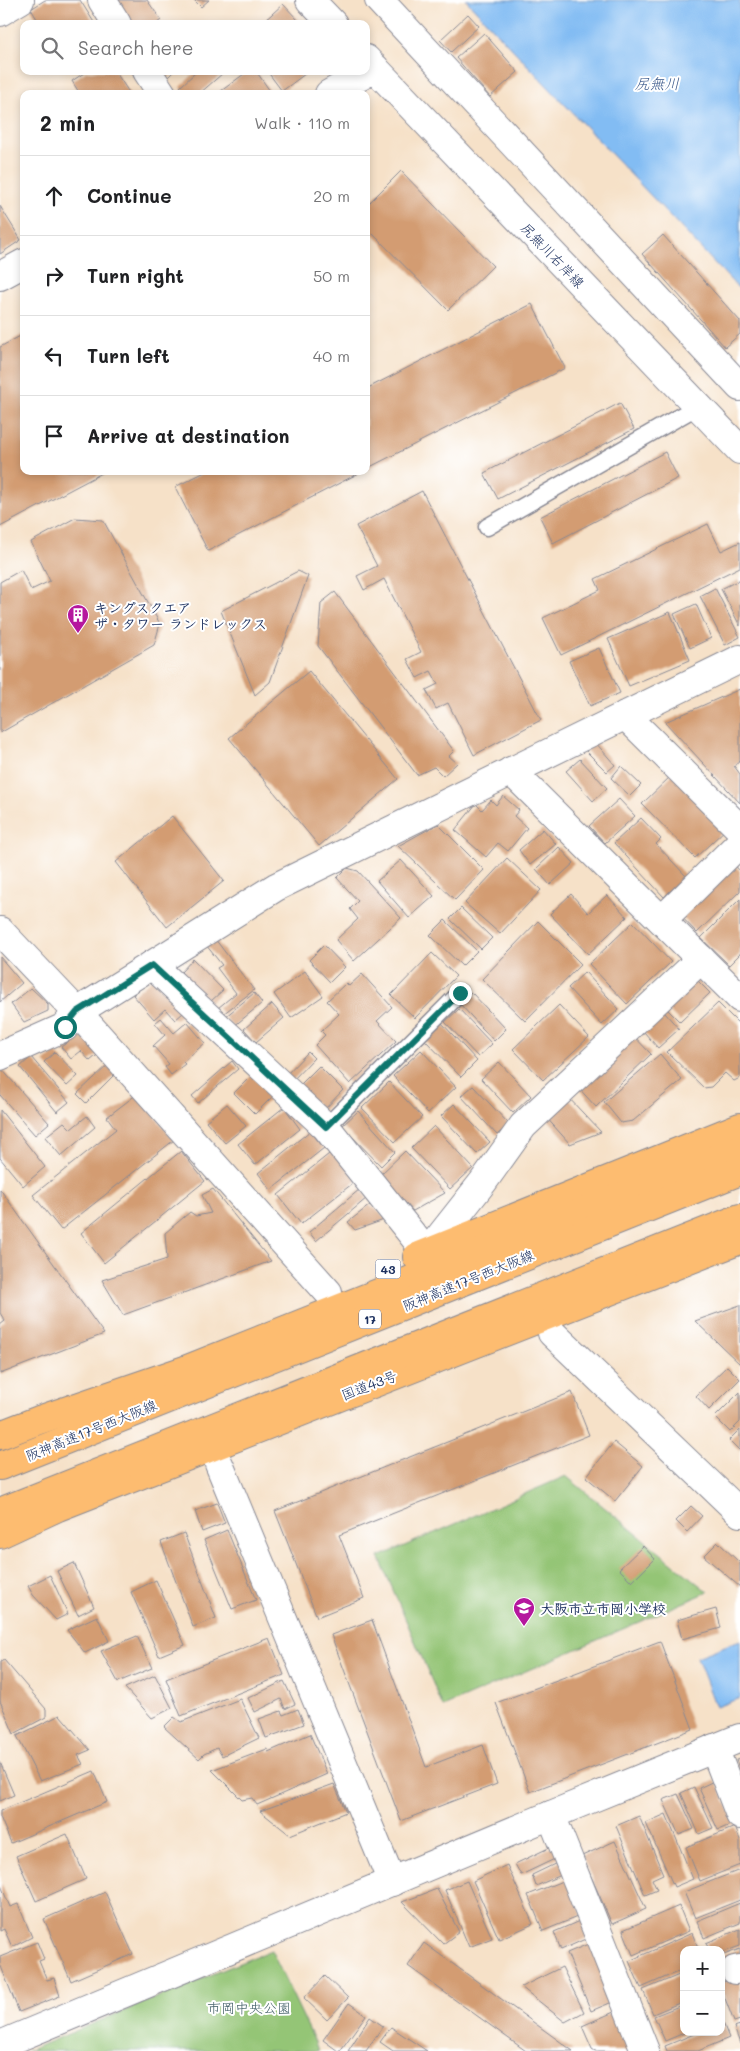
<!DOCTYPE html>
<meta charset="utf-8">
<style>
:root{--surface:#fff;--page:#f6f6f6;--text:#202124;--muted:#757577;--line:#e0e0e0}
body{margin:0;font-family:Mali,"Klee One",sans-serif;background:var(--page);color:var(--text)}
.controls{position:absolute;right:15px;bottom:15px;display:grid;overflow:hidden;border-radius:10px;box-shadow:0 2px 8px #0003}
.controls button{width:45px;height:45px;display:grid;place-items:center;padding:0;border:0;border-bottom:1px solid var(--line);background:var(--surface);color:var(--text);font:25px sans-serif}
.stop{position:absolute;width:15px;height:15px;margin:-11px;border:4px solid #0f766e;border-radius:50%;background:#fff}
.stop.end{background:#0f766e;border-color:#fff;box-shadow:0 1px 5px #0008}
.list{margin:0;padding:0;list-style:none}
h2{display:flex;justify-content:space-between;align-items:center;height:65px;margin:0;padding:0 20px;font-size:21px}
h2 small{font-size:16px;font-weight:400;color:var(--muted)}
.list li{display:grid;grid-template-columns:32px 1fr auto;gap:15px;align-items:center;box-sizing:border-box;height:80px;padding:0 20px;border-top:1px solid var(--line)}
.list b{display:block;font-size:19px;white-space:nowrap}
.list em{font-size:16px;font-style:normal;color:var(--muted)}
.icon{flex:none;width:28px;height:28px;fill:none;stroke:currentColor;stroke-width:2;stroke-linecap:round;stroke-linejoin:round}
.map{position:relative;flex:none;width:740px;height:2051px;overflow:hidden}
.search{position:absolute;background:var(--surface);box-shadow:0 2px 8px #0003;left:20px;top:20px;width:350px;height:55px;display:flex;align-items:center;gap:12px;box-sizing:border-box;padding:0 18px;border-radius:10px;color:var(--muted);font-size:19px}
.panel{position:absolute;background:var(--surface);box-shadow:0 2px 8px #0003;left:20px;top:90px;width:350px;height:385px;border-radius:10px}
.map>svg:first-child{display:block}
</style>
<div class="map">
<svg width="740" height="2051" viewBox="0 0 740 2051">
<rect width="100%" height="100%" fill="#fff"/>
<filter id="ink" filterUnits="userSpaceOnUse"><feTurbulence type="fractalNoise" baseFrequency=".02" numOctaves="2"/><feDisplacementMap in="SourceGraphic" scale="10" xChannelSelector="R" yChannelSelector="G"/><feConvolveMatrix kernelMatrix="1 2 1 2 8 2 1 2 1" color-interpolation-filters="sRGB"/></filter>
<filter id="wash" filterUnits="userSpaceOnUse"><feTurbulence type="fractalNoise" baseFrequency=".0096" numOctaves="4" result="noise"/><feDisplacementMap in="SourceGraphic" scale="20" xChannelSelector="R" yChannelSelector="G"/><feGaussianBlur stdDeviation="1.12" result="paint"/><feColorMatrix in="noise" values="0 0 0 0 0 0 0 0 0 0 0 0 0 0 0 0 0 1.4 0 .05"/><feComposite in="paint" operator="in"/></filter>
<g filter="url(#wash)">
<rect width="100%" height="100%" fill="#f6e1c8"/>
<g fill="#94c576" stroke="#587a6a">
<polygon points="566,1476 708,1592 443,1707 379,1557"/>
<polygon points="271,1950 315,2042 318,2051 27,2051"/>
</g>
<g fill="#82bcf3" stroke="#4e76a8">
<polygon points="466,0 740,0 740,290"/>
<polygon points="740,1640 740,1698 716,1707 697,1657"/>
</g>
<g id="blocks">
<g fill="#d39c72">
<polygon points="45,0 80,0 95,24 40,24 31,9"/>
<polygon points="109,0 147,0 161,20 156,24 126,24"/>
<polygon points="194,0 209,0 201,7"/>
<polygon points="283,4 298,20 294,24 261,24"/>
<polygon points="468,14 479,26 451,52 440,40"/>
<polygon points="484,33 518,72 490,97 456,58"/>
<polygon points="87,71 115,71 130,94 80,94 72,81"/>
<polygon points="161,71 174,71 167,78"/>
<polygon points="197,71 221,71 223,73 199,94 186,94 180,87"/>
<polygon points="248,71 256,71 272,94 217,94"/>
<polygon points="267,71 309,71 282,91"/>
<polygon points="401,171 493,266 448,310 366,227 366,206"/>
<polygon points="0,206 21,240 0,254"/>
<polygon points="663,235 740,321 740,334 725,347 642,254"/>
<polygon points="532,304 565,368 366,469 366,389"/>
<polygon points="24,334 24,471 106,471 0,527 0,347"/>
<polygon points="620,403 634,429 498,499 484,473"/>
<polygon points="665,452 678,478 553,543 540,517"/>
<polygon points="207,471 363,471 208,551 175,487"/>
<polygon points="422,491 541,720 474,755 448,703 436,709 426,690 438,684 431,671 417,678 407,659 421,652 384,579 364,590 357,576 377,566 356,526"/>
<polygon points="75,518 103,520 160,624 154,645 0,733 0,582 21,570 31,590 50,581 31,542"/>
<polygon points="708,524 721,551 740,542 740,567 561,655 543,618 600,590 595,579"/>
<polygon points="298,571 308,576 270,682 255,695 221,611"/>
<polygon points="739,580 740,581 740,626 721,589"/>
<polygon points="715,588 740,637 725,645 700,596"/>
<polygon points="335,592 454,751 449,756 457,763 443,776 434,767 417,775 318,646 321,603"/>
<polygon points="696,604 711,638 690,648 674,614"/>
<polygon points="670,612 690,660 629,686 608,639"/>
<polygon points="599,648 620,693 590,706 569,661"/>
<polygon points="309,671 398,779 319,846 229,738"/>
<polygon points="740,689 740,761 734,766 740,774 740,803 665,722"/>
<polygon points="595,742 615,765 607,772 586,751"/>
<polygon points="580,759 607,788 593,801 566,771"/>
<polygon points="621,766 641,785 630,796 611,778"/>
<polygon points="674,773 727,828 695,858 642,804"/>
<polygon points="503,796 519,810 514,816 527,828 508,851 498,843 486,857 455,830 476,804 482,810 491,800 496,805"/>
<polygon points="619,799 635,816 605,843 589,826"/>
<polygon points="172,816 224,881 167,927 116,862"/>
<polygon points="641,818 661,839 656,844 686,876 664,897 614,843"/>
<polygon points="438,824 484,870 455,900 398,846"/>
<polygon points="543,829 556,844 530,865 519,850"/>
<polygon points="559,847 574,863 550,885 536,869"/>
<polygon points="507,858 541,890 500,934 465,903"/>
<polygon points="401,860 434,896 409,918 377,881"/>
<polygon points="730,860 740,871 740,891 697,933 677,912"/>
<polygon points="347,868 358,871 401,918 354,961 336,940 358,919 350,909 358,901 337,878"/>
<polygon points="571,894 588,913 607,895 627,917 588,954 550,914"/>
<polygon points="740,899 740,954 729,965 701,938"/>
<polygon points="461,908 492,938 481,949 450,919"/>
<polygon points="445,920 477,951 462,966 430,935"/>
<polygon points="538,921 581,964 525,1021 482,979"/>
<polygon points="633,922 671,962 627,1004 589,964"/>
<polygon points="215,939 254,990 223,1014 218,1008 236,993 217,968 222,965 206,945"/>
<polygon points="324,945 345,967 330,982 309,960"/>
<polygon points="432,953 456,976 415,1018 391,995"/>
<polygon points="0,957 22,983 0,1002"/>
<polygon points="193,959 223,990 210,1002 181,972"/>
<polygon points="305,971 323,996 291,1018 274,994"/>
<polygon points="585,972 619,1009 602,1025 568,988"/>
<polygon points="362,974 392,1007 377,1021 396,1041 350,1084 315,1045 325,1035 321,1031 339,1014 327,1001 346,983 349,986"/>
<polygon points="691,974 710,993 680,1022 662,1004"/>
<polygon points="153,978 183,1013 175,1020 165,1009 154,1019 133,995"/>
<polygon points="31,988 48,1004 48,1011 24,1022 11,1004"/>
<polygon points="471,992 506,1029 494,1041 459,1003"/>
<polygon points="254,993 262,1003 233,1027 225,1017"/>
<polygon points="718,1003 740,1025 740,1078 734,1081 725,1073 711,1087 704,1088 667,1052"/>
<polygon points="272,1004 284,1018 256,1042 244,1029"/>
<polygon points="559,1005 589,1037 543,1080 513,1049"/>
<polygon points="658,1005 679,1029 658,1048 637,1024"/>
<polygon points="459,1009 492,1044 478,1057 445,1022"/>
<polygon points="161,1018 174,1033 187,1022 205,1043 183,1062 185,1064 171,1075 165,1067 169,1064 153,1046 165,1035 155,1023"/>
<polygon points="441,1022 477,1061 461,1077 423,1038"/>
<polygon points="85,1029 102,1051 90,1061 81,1051 71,1059 61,1047"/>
<polygon points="630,1032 651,1054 596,1107 575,1084"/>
<polygon points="421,1050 456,1087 428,1113 393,1076"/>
<polygon points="55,1052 78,1076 67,1086 44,1062"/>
<polygon points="308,1052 314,1058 291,1082 285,1076"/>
<polygon points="660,1054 682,1080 633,1121 621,1123 604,1102"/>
<polygon points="31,1057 69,1102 57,1112 20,1067"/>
<polygon points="232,1061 238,1069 198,1103 192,1096"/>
<polygon points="499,1062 531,1096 513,1113 481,1079"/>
<polygon points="109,1064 117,1072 86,1103 77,1094"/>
<polygon points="319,1066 343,1090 323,1111 298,1087"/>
<polygon points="0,1067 49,1123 35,1135 0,1095"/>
<polygon points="252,1075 273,1096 255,1114 234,1093"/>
<polygon points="389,1082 422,1117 395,1142 362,1108"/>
<polygon points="473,1086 509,1124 497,1135 461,1096"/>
<polygon points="137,1094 174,1140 61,1230 33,1195 116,1129 107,1117"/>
<polygon points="566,1095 601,1132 570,1144 544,1115"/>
<polygon points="227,1104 246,1126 225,1143 206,1121"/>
<polygon points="454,1104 490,1142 477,1154 441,1116"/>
<polygon points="284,1107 300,1129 255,1165 238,1144"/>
<polygon points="0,1110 45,1167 23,1186 0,1158"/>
<polygon points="358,1111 395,1152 381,1166 342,1126"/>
<polygon points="87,1116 95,1127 61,1156 45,1137 64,1122 71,1129"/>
<polygon points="434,1126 473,1168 450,1189 411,1148"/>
<polygon points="310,1131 324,1148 271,1190 258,1173"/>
<polygon points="334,1150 357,1180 301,1224 278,1195"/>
<polygon points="181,1151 205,1181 104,1263 81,1233"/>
<polygon points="405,1151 445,1193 413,1211 380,1175"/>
<polygon points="0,1189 104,1334 0,1374 0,1325 5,1321 0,1313"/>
<polygon points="213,1189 271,1261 123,1315 102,1280 167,1259 165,1233 190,1212 196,1216 211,1213 202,1195"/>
<polygon points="360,1189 367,1198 316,1241 309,1232"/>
<polygon points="370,1205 387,1219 355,1230 348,1222"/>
<polygon points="740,1305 740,1364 695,1321"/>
<polygon points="727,1366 740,1379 709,1410 696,1396"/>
<polygon points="572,1392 589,1435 339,1535 364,1598 317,1617 275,1511"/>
<polygon points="740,1392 740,1422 730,1432 715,1417"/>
<polygon points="740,1429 740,1451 729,1440"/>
<polygon points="614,1442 643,1466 615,1501 586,1477"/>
<polygon points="217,1503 225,1523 202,1532 195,1511"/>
<polygon points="691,1506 702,1516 687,1532 676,1521"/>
<polygon points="227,1530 256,1600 232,1609 204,1540"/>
<polygon points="184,1533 216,1618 193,1627 161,1542"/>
<polygon points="718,1542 740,1563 740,1587 704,1556"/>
<polygon points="643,1546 655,1559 632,1582 619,1569"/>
<polygon points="74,1563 94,1607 78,1615 57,1571"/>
<polygon points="50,1575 68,1614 56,1620 33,1595 28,1586"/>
<polygon points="156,1580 185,1645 159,1656 131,1592"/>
<polygon points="716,1609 721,1628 682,1639 677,1620"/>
<polygon points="97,1616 109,1641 85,1653 67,1630"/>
<polygon points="372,1620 426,1767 483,1745 497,1784 401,1821 331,1635"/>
<polygon points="137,1636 152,1668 118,1682 101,1651"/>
<polygon points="269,1638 284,1675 181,1716 166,1679"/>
<polygon points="660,1641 693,1729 530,1792 496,1703"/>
<polygon points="4,1660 46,1709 46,1717 14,1734 0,1701 0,1662"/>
<polygon points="155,1675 172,1708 152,1718 125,1688"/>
<polygon points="284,1681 295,1704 285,1709 281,1699 255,1712 248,1698"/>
<polygon points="240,1699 259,1738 222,1756 217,1748 204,1754 199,1759 164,1727 174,1717 181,1722"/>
<polygon points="298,1709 304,1724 266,1738 259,1719 281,1711 283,1715"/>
<polygon points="60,1715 90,1750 78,1755 83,1764 40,1781 17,1736"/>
<polygon points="310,1734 327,1774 257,1805 252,1798 242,1800 212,1770 267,1749 268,1752"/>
<polygon points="740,1759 740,1771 736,1760"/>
<polygon points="0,1762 14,1795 0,1801"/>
<polygon points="94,1771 107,1802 11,1843 0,1817 0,1811"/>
<polygon points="716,1780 735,1823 718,1830 699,1788"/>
<polygon points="334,1784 346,1812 290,1835 260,1811"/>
<polygon points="694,1787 713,1828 699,1834 681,1793"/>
<polygon points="678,1794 694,1829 679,1835 663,1800"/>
<polygon points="666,1814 693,1879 674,1887 646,1823"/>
<polygon points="639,1816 663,1874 652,1879 657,1890 645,1895 616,1826"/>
<polygon points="735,1827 740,1840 740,1865 700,1881 686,1847"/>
<polygon points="67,1834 86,1879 36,1901 16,1856"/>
<polygon points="615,1841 646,1909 612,1924 582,1856"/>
<polygon points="557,1844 563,1855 521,1875 515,1864"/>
<polygon points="561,1861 566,1873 536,1886 532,1875"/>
<polygon points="507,1865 533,1924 499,1939 473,1881"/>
<polygon points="740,1870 740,1900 695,1918 684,1892"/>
<polygon points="567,1879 582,1915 543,1931 528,1895"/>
<polygon points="467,1881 492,1938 469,1947 445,1890"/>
<polygon points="0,1883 10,1907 18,1904 32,1937 12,1947 4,1929 0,1931"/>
<polygon points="437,1889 459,1932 443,1944 402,1902"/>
<polygon points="105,1892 133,1954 71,1981 44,1919"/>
<polygon points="740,1903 740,1923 704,1938 697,1921"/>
<polygon points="679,1906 689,1931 633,1955 623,1930"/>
<polygon points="584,1919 592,1936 561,1950 554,1932"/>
<polygon points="740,1929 740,1946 721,1953 721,1950 709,1950 706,1943"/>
<polygon points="692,1933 699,1950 684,1950 684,1969 641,1988 629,1961"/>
<polygon points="37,1942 44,1959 39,1961 47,1980 54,1978 60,1996 19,2012 0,1964 0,1957"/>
<polygon points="593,1942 617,2000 591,2011 567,1953"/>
<polygon points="424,1943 573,2051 526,2051 408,1966"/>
<polygon points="740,1949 740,1965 721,1973 721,1956"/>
<polygon points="562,1967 584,2012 565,2022 521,1987"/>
<polygon points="684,1973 684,2001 653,2014 643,1990"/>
<polygon points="325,1976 348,1998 327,2020 304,1998"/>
<polygon points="737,1977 740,1985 740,2020 734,2022 721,1988 721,1983"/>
<polygon points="349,2003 366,2015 340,2051 338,2051 323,2040"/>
<polygon points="684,2004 684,2033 665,2041 654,2016"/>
<polygon points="623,2008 642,2051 595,2051 592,2049 582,2026"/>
<polygon points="370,2017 383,2026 366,2051 348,2051"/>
<polygon points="721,2023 723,2023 729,2038 698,2051 667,2051 665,2046 699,2032 721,2032"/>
<polygon points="740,2025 740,2044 734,2027"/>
<polygon points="391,2027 427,2051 393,2051 380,2042"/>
</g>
</g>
</g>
<g filter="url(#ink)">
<use href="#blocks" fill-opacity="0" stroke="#888893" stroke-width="1"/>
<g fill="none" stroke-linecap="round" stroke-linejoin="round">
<g stroke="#888893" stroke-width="19">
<g id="service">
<polyline points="487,527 698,406"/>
<polyline points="326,1127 460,993"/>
</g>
</g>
<g stroke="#888893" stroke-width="30">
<g id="minor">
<polyline points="102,0 117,24"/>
<polyline points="310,0 333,24"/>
<polyline points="379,0 740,387"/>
<polyline points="0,12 20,0"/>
<polyline points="366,59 740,450"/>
<polyline points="147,71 162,94"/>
<polyline points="329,94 375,68"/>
<polyline points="0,276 24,263"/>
<polyline points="625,715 740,829"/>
<polyline points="511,771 740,998"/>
<polyline points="662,920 740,843"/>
<polyline points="0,931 77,1012 328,1292"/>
<polyline points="152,965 326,1127 427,1253 483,1182 523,1126 701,959"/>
<polyline points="0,1056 65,1027 77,1012 276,887 740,659"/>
<polyline points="552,1333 740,1513"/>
<polyline points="219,1464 392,1882"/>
<polyline points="714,1748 740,1815"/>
<polyline points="551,1815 645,2051"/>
<polyline points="735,1970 740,1969"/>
</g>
</g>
<g stroke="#888893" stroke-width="30">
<polyline id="tertiary" points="0,2045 551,1815 740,1738"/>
</g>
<g stroke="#888893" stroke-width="30">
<g id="trunk">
<polyline points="417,1257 740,1127"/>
<polyline points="0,1435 39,1420 185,1370 740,1149"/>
<polyline points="0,1534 58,1507 740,1240"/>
</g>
</g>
<g stroke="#888893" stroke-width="30">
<g id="motorway">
<polyline points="0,1466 740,1171"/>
<polyline points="0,1512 740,1218"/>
</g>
</g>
<use href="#service" stroke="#fff" stroke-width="16"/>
<use href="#minor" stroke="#fff" stroke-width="28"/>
<use href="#tertiary" stroke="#fff" stroke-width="28"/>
<use href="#trunk" stroke="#fdbc70" stroke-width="28"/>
<use href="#motorway" stroke="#fdbc70" stroke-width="28"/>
</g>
</g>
<g fill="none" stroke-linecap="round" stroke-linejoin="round" filter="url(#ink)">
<polyline stroke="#0f766e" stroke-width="6" points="65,1027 77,1012 152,965 326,1127 460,993"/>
</g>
<defs>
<g id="building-pin" transform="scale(1.125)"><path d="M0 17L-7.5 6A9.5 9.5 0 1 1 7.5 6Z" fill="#b5179e" stroke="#fff"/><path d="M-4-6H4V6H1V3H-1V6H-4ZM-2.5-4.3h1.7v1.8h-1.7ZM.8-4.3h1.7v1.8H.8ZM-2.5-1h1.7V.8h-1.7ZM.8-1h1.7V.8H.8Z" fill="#fff"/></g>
<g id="school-pin" transform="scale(1.125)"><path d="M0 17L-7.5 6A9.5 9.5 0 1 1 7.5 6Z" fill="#b5179e" stroke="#fff"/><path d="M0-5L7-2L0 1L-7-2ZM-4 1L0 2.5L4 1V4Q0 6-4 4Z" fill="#fff"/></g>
</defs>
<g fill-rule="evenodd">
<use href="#building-pin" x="78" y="615"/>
<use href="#school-pin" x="524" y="1608"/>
</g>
<g text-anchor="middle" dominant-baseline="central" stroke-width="4" stroke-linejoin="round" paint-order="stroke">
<g fill="#fff" stroke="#5f6d8e" stroke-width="1">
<rect x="375.5" y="1259.5" width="25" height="19" rx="4"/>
<rect x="359" y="1309.5" width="22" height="19" rx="4"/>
</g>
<g font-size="12" font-weight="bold" fill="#1b2f5e">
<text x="388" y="1269">43</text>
<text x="370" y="1319">17</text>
</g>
<g font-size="14" fill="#1b2f5e" stroke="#fff">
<text transform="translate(553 255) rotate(46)">尻無川右岸線</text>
<text transform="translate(468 1280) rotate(-22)">阪神高速17号西大阪線</text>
<text transform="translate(369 1385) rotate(-21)">国道43号</text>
<text transform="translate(91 1430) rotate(-22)">阪神高速17号西大阪線</text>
</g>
<g font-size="14" font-weight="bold" fill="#1b2f5e" stroke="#fff" text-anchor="start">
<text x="94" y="607">キングスクエア<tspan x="94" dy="16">ザ・タワー ランドレックス</tspan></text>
<text x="540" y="1608">大阪市立市岡小学校</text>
</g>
<g font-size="14" fill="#3f5c65" stroke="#fff">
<text x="249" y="2007">市岡中央公園</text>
</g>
<g font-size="15" font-style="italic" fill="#3a598b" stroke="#fff">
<text x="657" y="83">尻無川</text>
</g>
</g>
</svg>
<div class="controls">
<button>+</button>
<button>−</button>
</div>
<div class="stop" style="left:65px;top:1027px"></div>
<div class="stop end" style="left:460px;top:993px"></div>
<div class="search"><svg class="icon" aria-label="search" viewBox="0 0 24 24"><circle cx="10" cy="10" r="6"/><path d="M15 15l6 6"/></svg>Search here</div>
<section class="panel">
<h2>2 min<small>Walk · 110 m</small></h2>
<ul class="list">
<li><svg class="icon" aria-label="ahead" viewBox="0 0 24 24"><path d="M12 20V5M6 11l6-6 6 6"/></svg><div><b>Continue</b></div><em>20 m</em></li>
<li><svg class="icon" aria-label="right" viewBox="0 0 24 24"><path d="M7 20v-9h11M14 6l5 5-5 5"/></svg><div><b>Turn right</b></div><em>50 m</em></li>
<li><svg class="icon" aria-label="left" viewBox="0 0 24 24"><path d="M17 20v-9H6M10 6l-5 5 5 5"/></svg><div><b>Turn left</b></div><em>40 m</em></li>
<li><svg class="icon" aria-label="arrive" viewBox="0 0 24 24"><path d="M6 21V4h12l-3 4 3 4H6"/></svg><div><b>Arrive at destination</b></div></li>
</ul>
</section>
</div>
